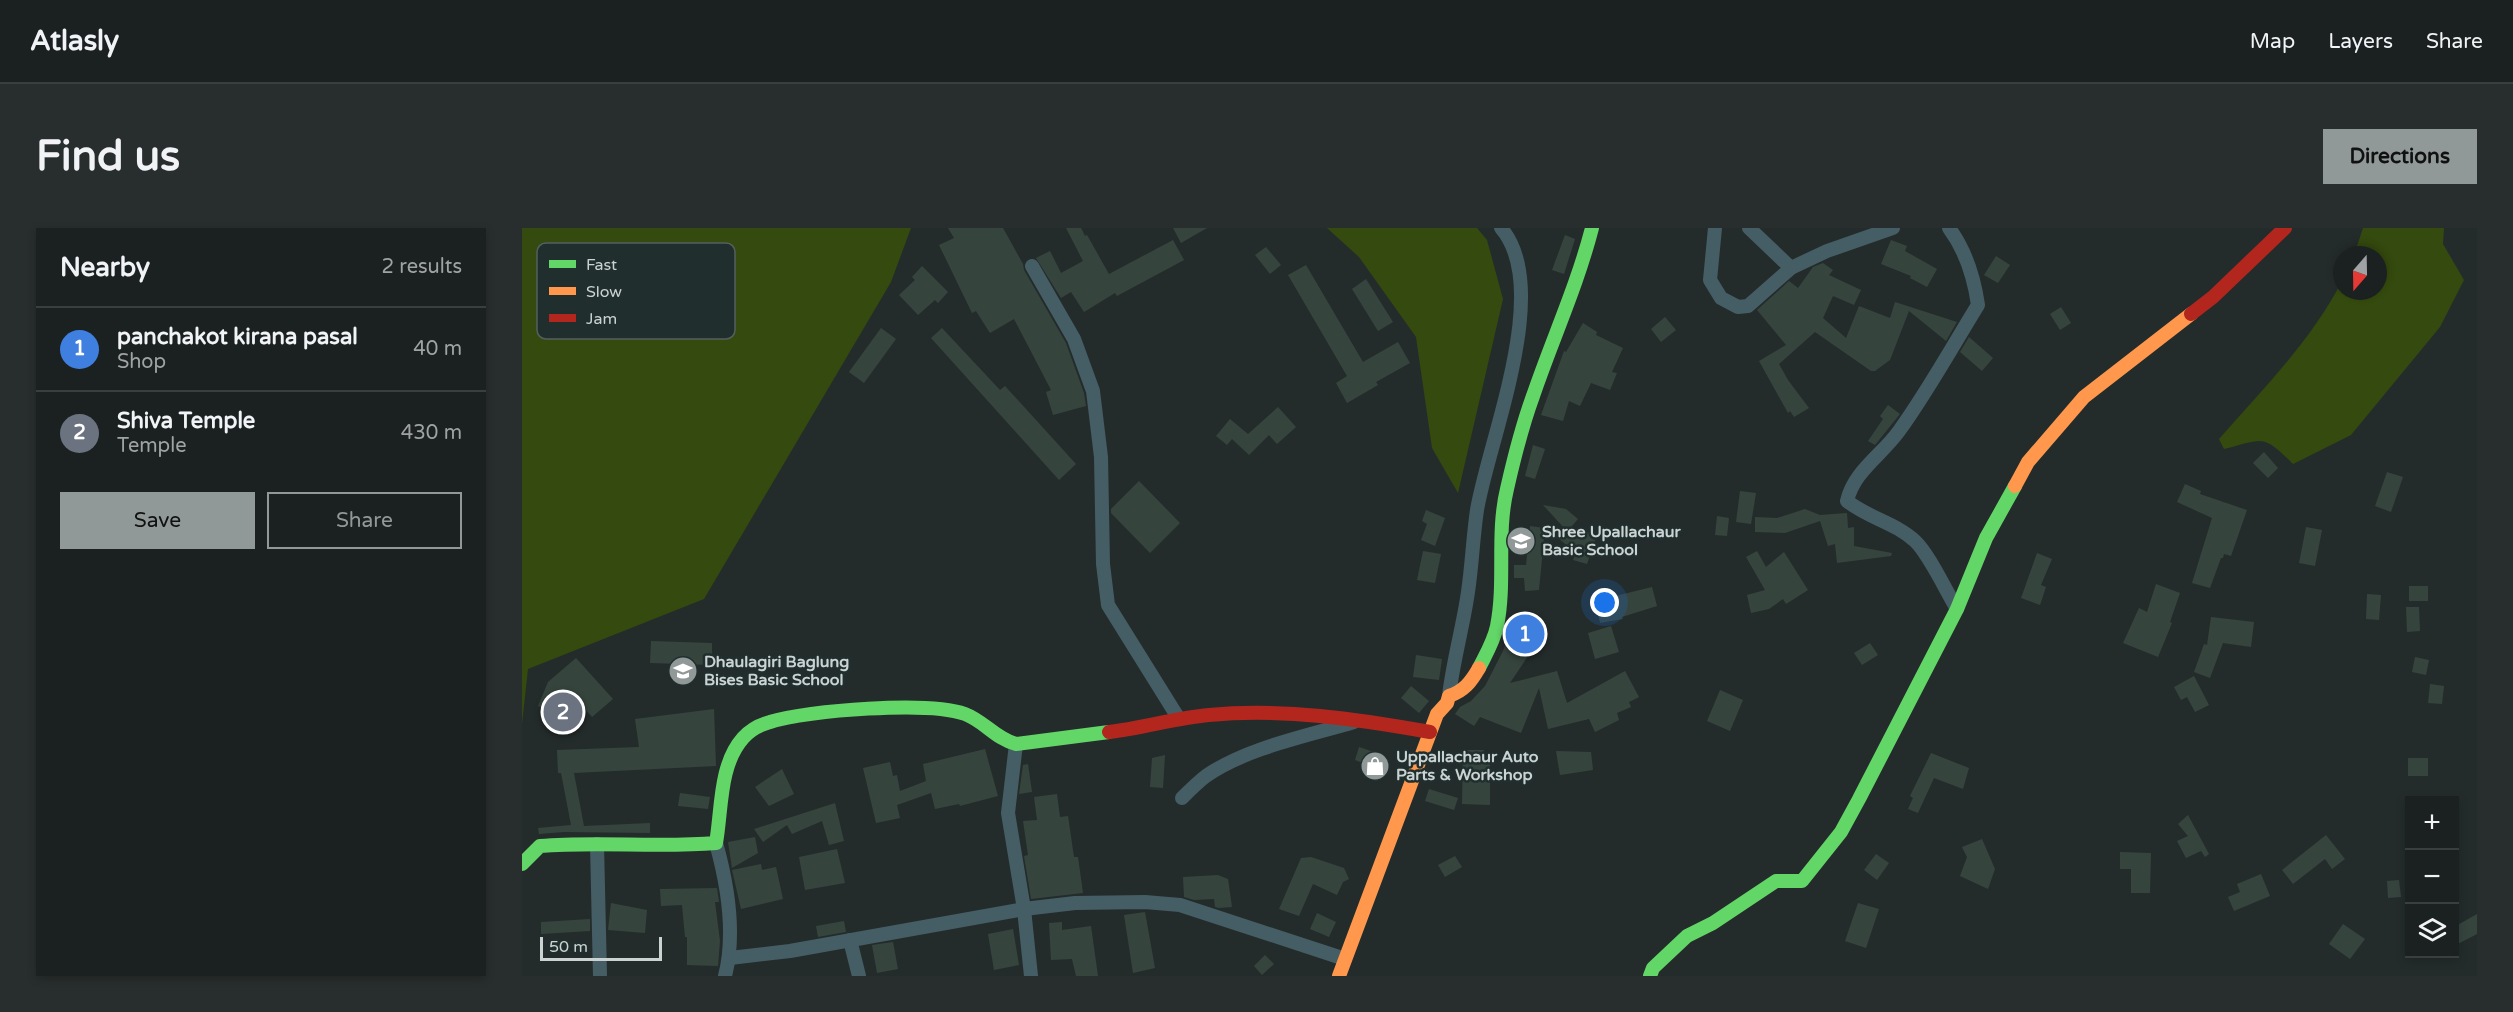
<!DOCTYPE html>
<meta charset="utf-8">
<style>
:root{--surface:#1b2120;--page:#282e2d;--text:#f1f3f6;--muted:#a0a3a5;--line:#393e3e;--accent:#909998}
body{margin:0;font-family:"Varela Round",sans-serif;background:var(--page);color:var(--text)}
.controls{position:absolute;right:18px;bottom:18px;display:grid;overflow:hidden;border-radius:0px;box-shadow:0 3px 9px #0003}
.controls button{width:54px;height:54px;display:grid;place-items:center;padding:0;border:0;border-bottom:2px solid var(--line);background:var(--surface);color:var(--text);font:30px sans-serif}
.compass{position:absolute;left:1811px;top:18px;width:54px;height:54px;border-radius:50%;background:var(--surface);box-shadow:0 3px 9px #0003;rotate:200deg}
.scale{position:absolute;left:18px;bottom:15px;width:122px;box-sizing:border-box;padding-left:6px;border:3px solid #cad3d2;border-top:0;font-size:16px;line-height:21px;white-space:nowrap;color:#cad3d2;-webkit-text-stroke:4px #202f2e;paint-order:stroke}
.you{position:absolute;left:1083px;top:375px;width:21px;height:21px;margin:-15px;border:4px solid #fff;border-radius:50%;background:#1a73e8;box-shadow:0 0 0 9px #1a73e833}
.badge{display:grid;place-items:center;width:39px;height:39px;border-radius:50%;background:var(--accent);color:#fff;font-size:20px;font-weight:700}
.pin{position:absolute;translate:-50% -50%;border:3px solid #fff;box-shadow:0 2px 6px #0006}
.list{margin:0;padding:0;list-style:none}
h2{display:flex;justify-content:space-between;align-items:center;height:78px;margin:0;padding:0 24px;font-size:26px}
h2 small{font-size:20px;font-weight:400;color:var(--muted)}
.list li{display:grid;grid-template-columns:39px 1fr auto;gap:18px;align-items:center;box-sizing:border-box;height:84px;padding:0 24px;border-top:2px solid var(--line)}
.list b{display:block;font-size:22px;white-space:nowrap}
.list p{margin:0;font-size:20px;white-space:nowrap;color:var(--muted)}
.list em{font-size:20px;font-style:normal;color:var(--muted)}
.actions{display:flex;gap:12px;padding:18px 24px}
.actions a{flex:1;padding:14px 0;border:2px solid var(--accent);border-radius:0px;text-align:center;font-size:21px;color:var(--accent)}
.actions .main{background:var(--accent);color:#111}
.icon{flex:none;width:33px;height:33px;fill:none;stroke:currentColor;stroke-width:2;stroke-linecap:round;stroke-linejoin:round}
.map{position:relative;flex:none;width:1955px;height:748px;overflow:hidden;border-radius:0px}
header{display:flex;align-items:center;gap:36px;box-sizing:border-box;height:84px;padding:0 30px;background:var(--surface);border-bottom:2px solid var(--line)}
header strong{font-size:28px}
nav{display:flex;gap:33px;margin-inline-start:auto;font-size:21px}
.intro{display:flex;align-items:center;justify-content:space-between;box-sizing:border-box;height:144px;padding:0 36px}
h1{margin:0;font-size:42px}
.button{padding:15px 27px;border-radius:0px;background:var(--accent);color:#111;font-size:21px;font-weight:700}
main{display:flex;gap:36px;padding:0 36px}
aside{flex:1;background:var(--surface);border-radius:0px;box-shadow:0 3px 9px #0003}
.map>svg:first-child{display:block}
</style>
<header>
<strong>Atlasly</strong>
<nav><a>Map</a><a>Layers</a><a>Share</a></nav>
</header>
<div class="intro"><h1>Find us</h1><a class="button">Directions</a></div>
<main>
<aside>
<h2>Nearby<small>2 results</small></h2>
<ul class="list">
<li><span class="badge" style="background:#3f7fe0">1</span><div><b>panchakot kirana pasal</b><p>Shop</p></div><em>40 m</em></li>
<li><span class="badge" style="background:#6b7280">2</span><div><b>Shiva Temple</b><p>Temple</p></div><em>430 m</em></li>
</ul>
<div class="actions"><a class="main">Save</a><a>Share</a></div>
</aside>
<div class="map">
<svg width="1955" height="748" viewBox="0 0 1955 748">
<rect width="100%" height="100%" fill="#242c2b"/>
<g fill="#354a0e">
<polygon points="0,0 389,0 369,54 182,371 6,441 0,496"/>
<polygon points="805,0 955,0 965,12 981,71 936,265 910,220 894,109 837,29"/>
<path d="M1841,0H1922L1921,16L1942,52L1918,99L1829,207L1771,236C1740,205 1742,211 1702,221L1697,211C1741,161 1789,113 1820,53V63H1856V27H1832Z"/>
</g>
<g fill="#36443e">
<polygon points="426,0 481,0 501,36 502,42 544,115 562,165 564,178 531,187 524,164 529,162 492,91 468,105 454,83 450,85 417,17 432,10"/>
<polygon points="544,0 559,0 563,8 565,7 587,46 651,12 662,32 595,68 593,65 562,84 549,64 539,70 514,30 528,23 539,45 561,33"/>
<polygon points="651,0 685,0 659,15"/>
<polygon points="1043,7 1053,11 1042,46 1030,42"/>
<polygon points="1369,12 1385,18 1383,23 1415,41 1405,59 1388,50 1389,48 1359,36"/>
<polygon points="744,19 759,37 748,46 733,27"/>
<polygon points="1474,28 1488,37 1476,55 1462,47"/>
<polygon points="1301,35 1311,42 1307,47 1339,62 1332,77 1311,68 1301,90 1324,110 1337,78 1368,90 1373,74 1435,94 1424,113 1387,83 1368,132 1353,143 1349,143 1293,104 1257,136 1266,152 1287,180 1272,189 1268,183 1266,185 1237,133 1264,117 1235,82 1267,53 1276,60 1291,39"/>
<polygon points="784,37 841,134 876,114 888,135 854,154 856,157 825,175 814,155 825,148 766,47"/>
<polygon points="400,38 426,64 416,75 413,72 396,87 377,67 393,52 390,49"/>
<polygon points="844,51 871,94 856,103 830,61"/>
<polygon points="1539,79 1549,95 1538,102 1528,86"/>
<polygon points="1143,89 1154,102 1139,114 1129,101"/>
<polygon points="1061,95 1075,104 1074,107 1101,120 1090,144 1095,145 1088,162 1069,155 1058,178 1047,173 1041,193 1019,187 1042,123 1044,124"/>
<polygon points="359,100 374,111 342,155 327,144"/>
<polygon points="420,100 478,162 483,158 554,236 537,252 409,110"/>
<polygon points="1447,109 1471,130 1460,143 1438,124"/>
<polygon points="1366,177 1378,186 1353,217 1346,213 1361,191 1358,188"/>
<polygon points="756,179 774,199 755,216 747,207 727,227 710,211 705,217 694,208 708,191 726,206"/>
<polygon points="1011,217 1023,221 1013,251 1003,248"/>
<polygon points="1742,224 1756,240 1746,250 1731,235"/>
<polygon points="1865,244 1881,249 1869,284 1853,278"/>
<polygon points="617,253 658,295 628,325 589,285 589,281"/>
<polygon points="1663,256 1679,263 1678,266 1725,282 1709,328 1702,326 1701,330 1699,330 1688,360 1670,355 1690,290 1655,274"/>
<polygon points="1218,263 1234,265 1229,296 1214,294"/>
<polygon points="1021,277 1044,281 1056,291 1049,299 1075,307 1065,336 1051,332 1054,325 1024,300 1044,302"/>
<polygon points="1283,281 1298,287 1325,285 1326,300 1332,299 1332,318 1370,325 1369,328 1315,335 1313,316 1306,318 1298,293 1263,305 1233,304 1233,289 1255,290"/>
<polygon points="904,282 923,290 913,318 899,312 905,296 900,293"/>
<polygon points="1195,288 1207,290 1205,308 1193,307"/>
<polygon points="1008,298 1023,300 1017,362 1003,363 1002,350 992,350 992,337 1004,337"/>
<polygon points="1784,299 1800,302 1793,338 1777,335"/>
<polygon points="901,323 919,326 913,355 895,352"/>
<polygon points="1235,323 1244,339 1262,324 1286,362 1264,376 1261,371 1247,381 1229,385 1225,367 1243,362 1224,329"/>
<polygon points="1515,325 1530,331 1519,357 1524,359 1518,377 1499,370"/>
<polygon points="1634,356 1658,365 1648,394 1650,395 1636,429 1601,415 1617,380 1625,384"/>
<rect x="1887" y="358" width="19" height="15"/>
<polygon points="1130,359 1135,378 1100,389 1101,391 1078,395 1073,373"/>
<polygon points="1845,366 1859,367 1857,392 1844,391"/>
<polygon points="1884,379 1897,379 1898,403 1885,404"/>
<polygon points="1689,389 1732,394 1729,419 1701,415 1688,450 1672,444 1682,416 1685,417"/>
<polygon points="995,393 1018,410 988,455 1035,443 1045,475 1103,443 1117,469 1107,474 1109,479 1095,485 1097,492 1073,504 1067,491 1026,501 1017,460 999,505 958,489 952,498 933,486 938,479 949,473 963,458 981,423 988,403"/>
<polygon points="1089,398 1097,424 1073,431 1066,405"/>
<polygon points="129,413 190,415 190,437 128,435"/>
<polygon points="1348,415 1356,427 1340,437 1332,425"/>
<polygon points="894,427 920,431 917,452 891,449"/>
<polygon points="1893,429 1907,432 1904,447 1890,444"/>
<polygon points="54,430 91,471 70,489 61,479 45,494 39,488 16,478 26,454"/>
<polygon points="1672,448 1687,477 1673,484 1665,469 1659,472 1652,459"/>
<polygon points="1908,456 1922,458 1920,476 1906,475"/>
<polygon points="889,458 907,473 897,485 879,470"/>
<polygon points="1198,462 1221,472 1208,503 1185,493"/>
<polygon points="192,481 194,538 52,545 62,598 128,595 128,605 42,604 17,606 16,600 49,597 39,545 36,545 35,522 117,519 113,491"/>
<polygon points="837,519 864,528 855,553 842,549 846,537 833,532"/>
<polygon points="463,521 476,568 438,578 437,576 413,581 409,565 375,577 378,590 354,595 341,540 368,534 371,548 375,547 378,563 404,553 401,536"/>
<polygon points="941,522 962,522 964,534 968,534 968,577 940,576"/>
<polygon points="1034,523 1069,524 1071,542 1038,547"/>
<polygon points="1409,525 1447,540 1441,561 1412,550 1396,585 1386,581 1391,570 1388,568"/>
<polygon points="643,527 641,560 628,559 630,530"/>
<rect x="1886" y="530" width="20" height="18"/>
<polygon points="506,536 510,564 497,566 501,537"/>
<polygon points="260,541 272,566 247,578 233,559"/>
<polygon points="907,561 936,570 932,582 903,573"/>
<polygon points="158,565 188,569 186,581 156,578"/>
<polygon points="535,566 538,589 546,588 552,629 556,629 561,665 509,671 502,628 506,627 501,593 515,592 512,569"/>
<polygon points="313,575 322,613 307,617 300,593 270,606 265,597 241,614 232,601"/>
<polygon points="1666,587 1687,626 1683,629 1679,623 1664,630 1655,613 1666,608 1656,596"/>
<polygon points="1804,607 1823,631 1810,641 1803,631 1771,656 1760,642"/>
<polygon points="233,609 236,625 210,640 206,614"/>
<polygon points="1460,611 1473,641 1466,661 1438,648 1445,629 1440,619"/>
<polygon points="315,621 323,655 283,662 277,629"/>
<polygon points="1598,624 1629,625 1628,665 1609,665 1609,641 1598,641"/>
<polygon points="1354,626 1367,635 1355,652 1342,642"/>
<polygon points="933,628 940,639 923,649 916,637"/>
<polygon points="789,629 822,640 827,651 821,654 815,667 791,656 777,688 757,681 779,630"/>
<polygon points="239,636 240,642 254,639 261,671 219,681 210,642"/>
<polygon points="1739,646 1748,668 1712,683 1706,669 1718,664 1715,656"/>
<polygon points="696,647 706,651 710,679 697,680 693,679 692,671 672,672 662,669 661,649"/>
<polygon points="1877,652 1879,669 1866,670 1865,653"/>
<polygon points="195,660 197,674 193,674 198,713 196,738 165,737 165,709 163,709 160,677 139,678 138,661"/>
<polygon points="89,675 125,682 123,705 86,702"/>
<polygon points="1336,675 1357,681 1344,720 1323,713"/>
<polygon points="623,684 633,740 611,745 602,687"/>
<polygon points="795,685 814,694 807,709 788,701"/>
<polygon points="1955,686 1955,706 1932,718 1932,699"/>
<polygon points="68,691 68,703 19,706 19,694"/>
<polygon points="322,693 324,704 296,709 294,698"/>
<polygon points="540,694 540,702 569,698 576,748 554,748 550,731 529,732 527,695"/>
<polygon points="1821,696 1843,711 1828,731 1807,716"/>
<polygon points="491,701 497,737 472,742 466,706"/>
<polygon points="371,714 376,741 355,745 350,717"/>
<polygon points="743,727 752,736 740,747 732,738"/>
</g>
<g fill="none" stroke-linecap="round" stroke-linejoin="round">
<g stroke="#455e65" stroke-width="14">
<polyline points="1193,0 1188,52 1199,70 1216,79 1226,78 1269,40 1305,23 1371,0"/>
<polyline points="1227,0 1269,40"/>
<path d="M1427,0C1444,23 1452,49 1456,77C1430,119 1406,163 1377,203C1359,228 1332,243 1325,273C1346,290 1374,295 1393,313C1407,326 1424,363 1435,381"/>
<polyline points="510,38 552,111 571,163 579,229 581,336 586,377 657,491"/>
<path d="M927,468C931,433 941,399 946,364C950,337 951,309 955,282C967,211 1031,60 979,0"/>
<polyline points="494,516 486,585 502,681 509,748"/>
<path d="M660,570C668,562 676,554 684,548C724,520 785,508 832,494"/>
<path d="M194,615C206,658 214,705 203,748"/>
<polyline points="75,616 78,748"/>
<polyline points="328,712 337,748"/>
<polyline points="208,730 268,723 502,681 553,675 623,674 658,677 823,731"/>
</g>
<g stroke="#63d668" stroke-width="14">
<path d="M957,440C964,426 972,413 975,398C984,353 974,306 985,261C992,230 1000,198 1011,168C1030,112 1055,58 1070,0"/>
<path d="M0,636L18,618C77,613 135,620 194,615C200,581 197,537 221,510C228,502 237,497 248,494C286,482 407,473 443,486C462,493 474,511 494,516L587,504"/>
<polyline points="1128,748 1131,740 1165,708 1191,695 1254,653 1280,653 1319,604 1337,571 1435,381 1464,310 1493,258"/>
</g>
<g stroke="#ff974d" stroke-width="14">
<polyline points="1493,258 1506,234 1562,169 1669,86"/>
<path d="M817,748L915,486L925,475L927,468C942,463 949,454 957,440"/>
</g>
<g stroke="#b3261e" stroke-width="14">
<polyline points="1669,86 1691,69 1763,0"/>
<path d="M587,504C621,500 653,490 687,487C761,480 835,491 908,504"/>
</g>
</g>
<defs>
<g id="school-disc" transform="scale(1.5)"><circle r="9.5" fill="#909998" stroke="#202f2e"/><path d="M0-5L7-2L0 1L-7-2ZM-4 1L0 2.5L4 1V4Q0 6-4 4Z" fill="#fff"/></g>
<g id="shop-disc" transform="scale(1.5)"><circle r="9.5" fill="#909998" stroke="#202f2e"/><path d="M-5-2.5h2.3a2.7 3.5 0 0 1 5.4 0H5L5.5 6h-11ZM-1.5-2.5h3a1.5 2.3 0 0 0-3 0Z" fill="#fff"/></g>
</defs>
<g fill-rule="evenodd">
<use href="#school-disc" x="999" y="313"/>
<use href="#school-disc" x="161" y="443"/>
<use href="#shop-disc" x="853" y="538"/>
</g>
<g text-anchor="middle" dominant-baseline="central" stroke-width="5" stroke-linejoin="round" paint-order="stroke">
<g font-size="16" font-weight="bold" fill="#cad3d2" stroke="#202f2e" text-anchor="start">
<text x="1020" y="304">Shree Upallachaur<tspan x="1020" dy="18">Basic School</tspan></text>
<text x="182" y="434">Dhaulagiri Baglung<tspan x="182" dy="18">Bises Basic School</tspan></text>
<text x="874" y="529">Uppallachaur Auto<tspan x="874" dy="18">Parts &amp; Workshop</tspan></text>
</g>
</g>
<rect x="15" y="15" width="198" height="96" rx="9" fill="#202f2e" stroke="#53605f" stroke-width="1.5"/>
<rect x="27" y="32" width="27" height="8" fill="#63d668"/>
<rect x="27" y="59" width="27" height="8" fill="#ff974d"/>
<rect x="27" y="86" width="27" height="8" fill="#b3261e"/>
<g font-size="16" fill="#cad3d2">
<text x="64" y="42">Fast</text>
<text x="64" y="69">Slow</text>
<text x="64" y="96">Jam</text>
</g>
</svg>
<div class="controls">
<button>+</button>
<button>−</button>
<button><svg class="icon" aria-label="layers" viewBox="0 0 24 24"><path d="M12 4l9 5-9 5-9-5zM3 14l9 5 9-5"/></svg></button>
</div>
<svg class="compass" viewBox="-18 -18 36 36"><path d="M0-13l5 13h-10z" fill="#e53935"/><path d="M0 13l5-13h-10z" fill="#a0a3a5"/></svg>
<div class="scale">50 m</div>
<div class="you"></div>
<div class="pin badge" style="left:1003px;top:406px;background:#3f7fe0">1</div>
<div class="pin badge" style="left:41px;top:484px;background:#6b7280">2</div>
</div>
</main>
